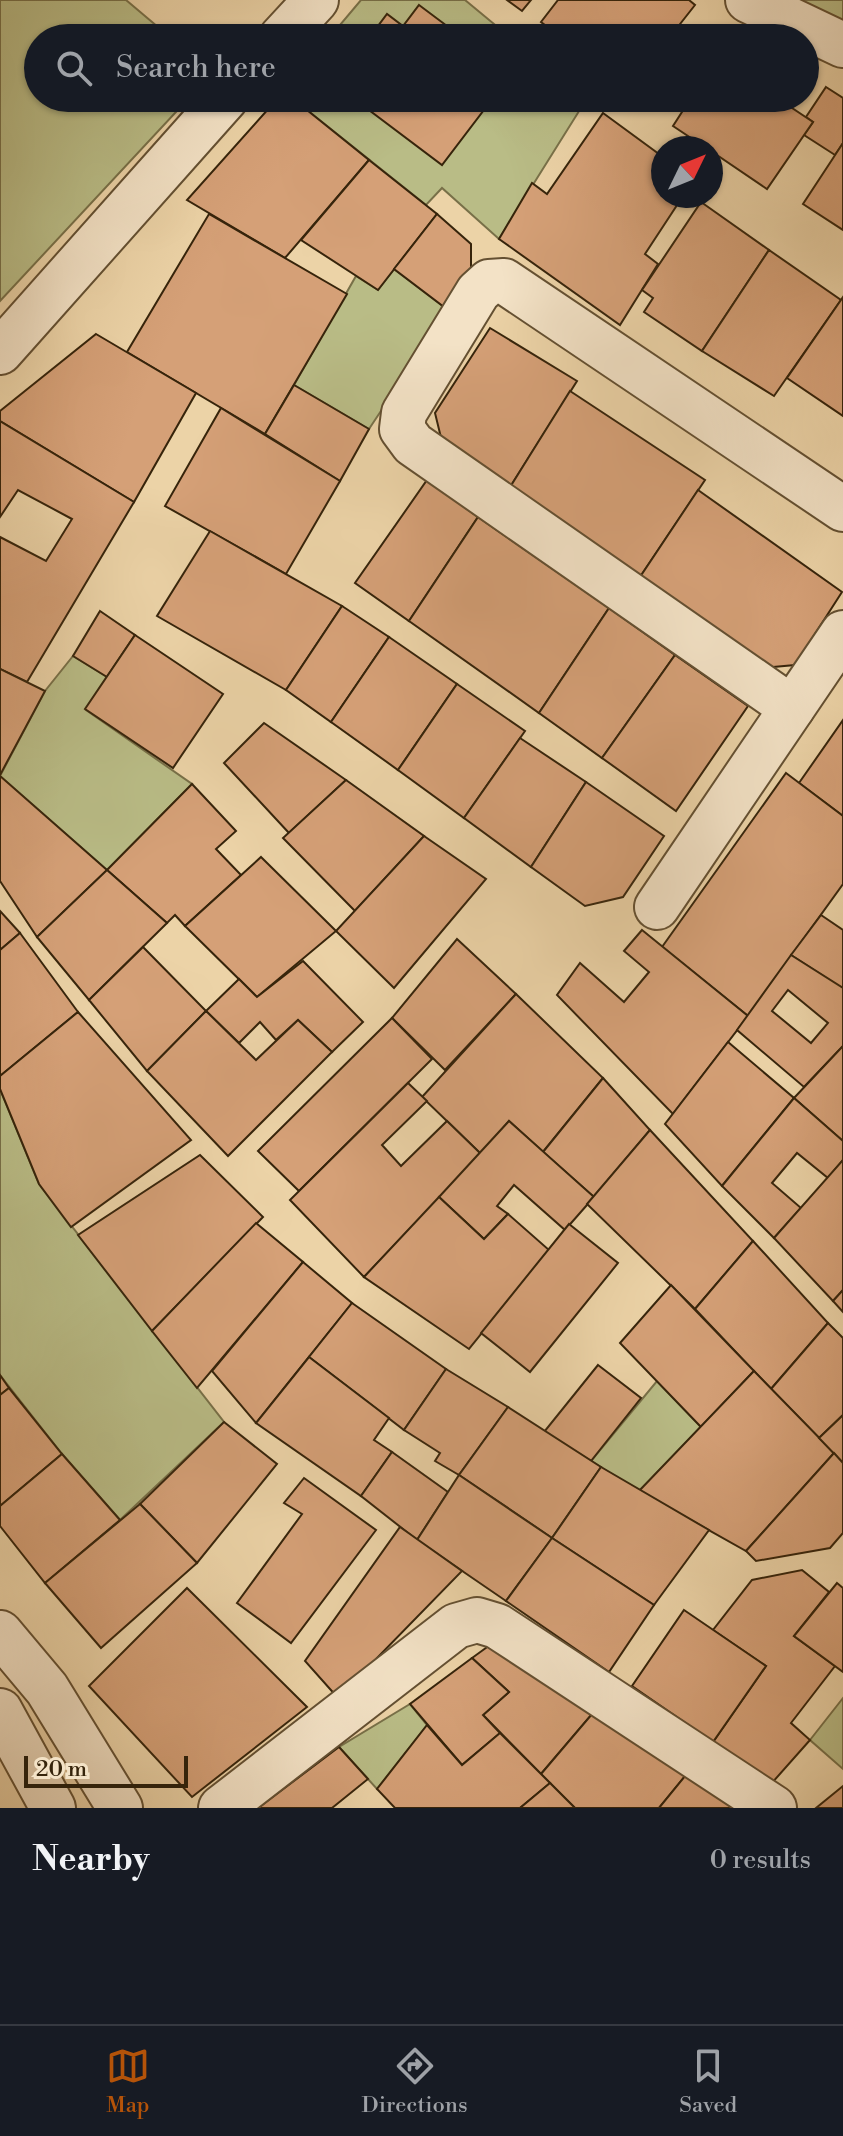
<!DOCTYPE html>
<style>
:root{--surface:#171b24;--page:#20242c;--text:#f1f3f6;--muted:#9ea1a6;--line:#363941;--accent:#b45309}
body{margin:0;font-family:"Libre Bodoni",serif;background:var(--page);color:var(--text)}
.compass{position:absolute;left:651px;top:136px;width:72px;height:72px;border-radius:50%;background:var(--surface);box-shadow:0 2px 6px #0004;rotate:47deg}
.scale{position:absolute;left:24px;bottom:20px;width:164px;box-sizing:border-box;padding-left:8px;border:4px solid #36240b;border-top:0;font-size:22px;line-height:28px;white-space:nowrap;color:#36240b;-webkit-text-stroke:6px #f3e2c6;paint-order:stroke}
.list{margin:0;padding:0;list-style:none}
h2{display:flex;justify-content:space-between;align-items:center;height:104px;margin:0;padding:0 32px;font-size:34px}
h2 small{font-size:26px;font-weight:400;color:var(--muted)}
.icon{flex:none;width:44px;height:44px;fill:none;stroke:currentColor;stroke-width:2;stroke-linecap:round;stroke-linejoin:round}
.map{position:relative;flex:none;width:843px;height:1808px;overflow:hidden}
.search{position:absolute;background:var(--surface);box-shadow:0 2px 6px #0004;left:24px;right:24px;top:24px;height:88px;display:flex;align-items:center;gap:20px;box-sizing:border-box;padding:0 28px;border-radius:44px;color:var(--muted);font-size:30px}
.sheet{height:216px;background:var(--surface)}
nav{display:flex;justify-content:space-around;align-items:center;box-sizing:border-box;height:112px;border-top:2px solid var(--line);background:var(--surface);font-size:22px;color:var(--muted)}
nav a{display:grid;justify-items:center;gap:4px}
nav .on{color:var(--accent)}
.map>svg:first-child{display:block}
</style>
<div class="map">
<svg width="843" height="1808" viewBox="0 0 843 1808">
<rect width="100%" height="100%" fill="#ecd3a7"/>
<filter id="stains"><feTurbulence type="fractalNoise" baseFrequency=".0025" numOctaves="4"/><feColorMatrix values="0 0 0 0 .2 0 0 0 0 .09 0 0 0 0 .02 0 0 0 .5 -.17"/></filter>
<radialGradient id="worn" r=".72"><stop offset=".6" stop-color="#630" stop-opacity="0"/><stop offset="1" stop-color="#630" stop-opacity=".3"/></radialGradient>
<g fill="#b9bc86" stroke="#787048" stroke-width="2">
<polygon points="0,0 126,0 171,38 38,38 38,98 189,98 0,301"/>
<polygon points="361,0 465,0 511,38 329,38"/>
<polygon points="797,0 843,0 843,22"/>
<polygon points="292,98 584,98 586,100 499,239 442,188 426,205"/>
<polygon points="394,269 448,310 369,429 294,385 356,276 378,290"/>
<polygon points="73,656 107,677 86,710 192,784 107,870 0,776 45,691"/>
<polygon points="0,1089 39,1184 224,1422 120,1520 62,1454 0,1375"/>
<polygon points="657,1381 701,1427 639,1491 591,1461"/>
<polygon points="843,1698 843,1769 810,1740"/>
<polygon points="410,1704 427,1725 377,1789 339,1747"/>
</g>
<g fill="#d5a077" stroke="#36240b" stroke-width="2" fill-rule="evenodd">
<polygon points="507,0 531,0 522,11"/>
<polygon points="558,0 689,0 695,5 669,38 562,38 541,22"/>
<polygon points="419,5 463,38 369,38 387,14 403,26"/>
<polygon points="826,87 843,98 843,143 835,155 804,135 813,122 806,117"/>
<polygon points="278,98 292,98 369,160 285,258 187,200"/>
<polygon points="353,98 493,98 442,165"/>
<polygon points="691,98 777,98 813,122 767,189 711,151 711,148 706,148 673,126"/>
<polygon points="603,113 663,157 663,196 683,196 645,254 658,264 620,325 499,239 532,183 547,194"/>
<polygon points="843,143 843,230 803,204"/>
<polygon points="369,160 437,214 378,290 301,240"/>
<polygon points="701,202 769,250 702,351 644,312 653,298 642,290"/>
<polygon points="209,214 347,294 265,434 127,352"/>
<polygon points="437,214 471,244 471,276 448,310 394,269"/>
<polygon points="769,250 841,300 774,396 702,351"/>
<polygon points="843,297 843,416 787,378"/>
<polygon points="490,328 577,381 507,492 444,450 435,413"/>
<polygon points="96,334 196,393 134,502 0,421 0,411"/>
<polygon points="294,385 369,429 340,481 265,434"/>
<polygon points="570,391 705,480 638,580 507,492"/>
<polygon points="221,408 340,481 286,574 165,506"/>
<polygon points="0,421 134,502 27,682 0,669 0,537 46,561 72,519 18,490 0,517"/>
<polygon points="427,480 478,517 409,621 355,583"/>
<polygon points="698,490 842,592 795,665 762,668 638,580"/>
<polygon points="478,517 609,608 539,713 409,621"/>
<polygon points="210,531 342,606 286,690 157,616"/>
<polygon points="342,606 389,637 331,722 286,690"/>
<polygon points="609,608 675,655 602,758 539,713"/>
<polygon points="100,611 135,635 107,677 73,656"/>
<polygon points="135,635 223,694 173,768 85,709"/>
<polygon points="389,637 457,684 398,770 331,722"/>
<polygon points="675,655 748,706 676,811 602,758"/>
<polygon points="0,669 45,691 0,775"/>
<polygon points="457,684 525,731 464,818 398,770"/>
<polygon points="843,720 843,816 799,783"/>
<polygon points="264,723 346,780 289,833 224,763"/>
<polygon points="520,738 586,782 531,867 464,818"/>
<polygon points="786,773 843,816 843,884 748,1016 662,947"/>
<polygon points="0,776 107,870 37,937 0,881"/>
<polygon points="346,780 424,836 355,911 283,838"/>
<polygon points="586,782 664,836 623,897 585,906 531,867"/>
<polygon points="192,784 236,831 216,849 241,875 185,926 175,915 167,923 107,870"/>
<polygon points="424,836 486,879 394,988 336,931"/>
<polygon points="261,857 336,931 257,997 185,926"/>
<polygon points="107,870 167,923 89,1000 37,937"/>
<polygon points="0,911 20,933 0,950"/>
<polygon points="821,915 843,930 843,989 791,955"/>
<polygon points="642,930 748,1016 673,1114 557,995 580,963 624,1002 649,972 624,951"/>
<polygon points="20,933 78,1012 0,1076 0,950"/>
<polygon points="457,939 516,994 445,1070 392,1018"/>
<polygon points="143,947 206,1011 147,1071 89,1000"/>
<path d="M791,955L843,988V1046L804,1087L737,1030ZM788,990L828,1023L811,1043L772,1011Z"/>
<polygon points="303,961 363,1022 332,1052 298,1020 276,1040 260,1022 239,1043 206,1011 239,979 257,997"/>
<polygon points="516,994 603,1078 543,1152 509,1121 481,1154 422,1097"/>
<polygon points="206,1011 256,1060 298,1020 332,1052 228,1156 147,1071"/>
<polygon points="78,1012 191,1140 71,1227 39,1184 0,1089 0,1076"/>
<polygon points="392,1018 432,1059 299,1191 258,1151"/>
<polygon points="728,1042 794,1098 722,1186 665,1124"/>
<polygon points="843,1046 843,1141 794,1098"/>
<polygon points="603,1078 650,1130 594,1197 543,1152"/>
<polygon points="408,1083 427,1101 382,1145 401,1166 447,1121 481,1154 364,1277 290,1200"/>
<polygon points="794,1098 843,1141 843,1160 828,1178 797,1153 772,1183 801,1208 774,1238 722,1186"/>
<polygon points="509,1121 594,1197 565,1230 514,1185 497,1206 508,1214 484,1239 439,1197"/>
<polygon points="650,1130 753,1241 695,1309 587,1204"/>
<polygon points="200,1155 263,1217 152,1331 78,1235"/>
<polygon points="843,1160 843,1290 833,1301 774,1238"/>
<polygon points="439,1197 484,1239 508,1214 549,1250 469,1349 364,1277"/>
<polygon points="256,1223 303,1262 197,1388 152,1331"/>
<polygon points="569,1224 618,1263 530,1372 481,1333"/>
<polygon points="753,1241 828,1323 771,1389 695,1309"/>
<polygon points="303,1262 352,1303 256,1423 212,1371"/>
<polygon points="671,1285 754,1371 701,1427 620,1343"/>
<polygon points="843,1290 843,1312 833,1301"/>
<polygon points="352,1303 446,1369 404,1430 309,1357"/>
<polygon points="828,1323 843,1338 843,1415 819,1438 771,1389"/>
<polygon points="309,1357 389,1418 374,1440 392,1452 361,1496 256,1423"/>
<polygon points="598,1365 641,1398 591,1461 544,1432"/>
<polygon points="446,1369 508,1407 459,1475 435,1461 440,1453 404,1430"/>
<polygon points="754,1371 834,1453 746,1551 639,1491"/>
<polygon points="0,1375 9,1388 0,1395"/>
<polygon points="9,1388 62,1454 0,1506 0,1395"/>
<polygon points="508,1407 601,1467 552,1538 459,1475"/>
<polygon points="843,1415 843,1463 819,1438"/>
<polygon points="224,1422 277,1464 197,1563 140,1504"/>
<polygon points="392,1452 448,1492 417,1540 361,1496"/>
<polygon points="834,1453 843,1463 843,1533 830,1548 756,1561 746,1551"/>
<polygon points="62,1454 120,1520 45,1583 0,1526 0,1506"/>
<polygon points="601,1467 709,1530 654,1605 552,1538"/>
<polygon points="459,1475 552,1538 506,1601 417,1540"/>
<polygon points="304,1478 376,1530 291,1643 237,1603 302,1514 284,1503"/>
<polygon points="140,1504 197,1563 101,1648 45,1583"/>
<polygon points="400,1527 462,1571 338,1698 305,1661"/>
<polygon points="552,1538 654,1605 609,1672 506,1601"/>
<polygon points="802,1570 829,1592 794,1636 835,1666 791,1723 810,1740 771,1784 713,1742 766,1666 713,1630 752,1580"/>
<polygon points="837,1583 843,1588 843,1672 794,1636"/>
<polygon points="187,1588 307,1707 192,1797 89,1686"/>
<polygon points="684,1610 766,1666 713,1742 632,1686"/>
<polygon points="501,1637 598,1707 541,1774 483,1715 509,1692 472,1658"/>
<polygon points="472,1658 509,1692 483,1715 500,1733 462,1765 410,1704"/>
<polygon points="598,1707 690,1770 659,1808 575,1808 541,1774"/>
<polygon points="427,1725 462,1765 500,1733 550,1783 520,1808 395,1808 377,1789"/>
<polygon points="339,1747 368,1779 332,1808 258,1808"/>
<polygon points="690,1770 752,1808 659,1808"/>
<polygon points="550,1783 575,1808 520,1808"/>
<polygon points="843,1786 843,1808 816,1808"/>
</g>
<g fill="none" stroke-linecap="round" stroke-linejoin="round">
<g stroke="#645032" stroke-width="48">
<g id="minor">
<polyline points="748,0 843,45"/>
<polyline points="281,38 316,0"/>
<polyline points="0,352 226,98"/>
<polyline points="792,708 413,444 402,429 404,413 478,292 489,282 504,281 843,509"/>
<polyline points="657,907 843,633"/>
<polyline points="0,1633 47,1689 120,1808"/>
<polyline points="0,1711 53,1808"/>
<polyline points="221,1808 456,1626 477,1620 497,1626 774,1808"/>
</g>
</g>
<use href="#minor" stroke="#f3e2c6" stroke-width="44"/>
</g>
<rect width="100%" height="100%" filter="url(#stains)"/>
<rect width="100%" height="100%" fill="url(#worn)"/>
</svg>
<svg class="compass" viewBox="-18 -18 36 36"><path d="M0-13l5 13h-10z" fill="#e53935"/><path d="M0 13l5-13h-10z" fill="#9ea1a6"/></svg>
<div class="scale">20 m</div>
<div class="search"><svg class="icon" aria-label="search" viewBox="0 0 24 24"><circle cx="10" cy="10" r="6"/><path d="M15 15l6 6"/></svg>Search here</div>
</div>
<section class="sheet">
<h2>Nearby<small>0 results</small></h2>
<ul class="list">
</ul>
</section>
<nav>
<a class="on"><svg class="icon" aria-label="map" viewBox="0 0 24 24"><path d="M3 6l6-2 6 2 6-2v14l-6 2-6-2-6 2zM9 4v14M15 6v14"/></svg>Map</a>
<a><svg class="icon" aria-label="directions" viewBox="0 0 24 24"><path d="M12 3l9 9-9 9-9-9zM9 14v-3h6M13 9l2 2-2 2"/></svg>Directions</a>
<a><svg class="icon" aria-label="saved" viewBox="0 0 24 24"><path d="M7 4h10v16l-5-4-5 4z"/></svg>Saved</a>
</nav>
